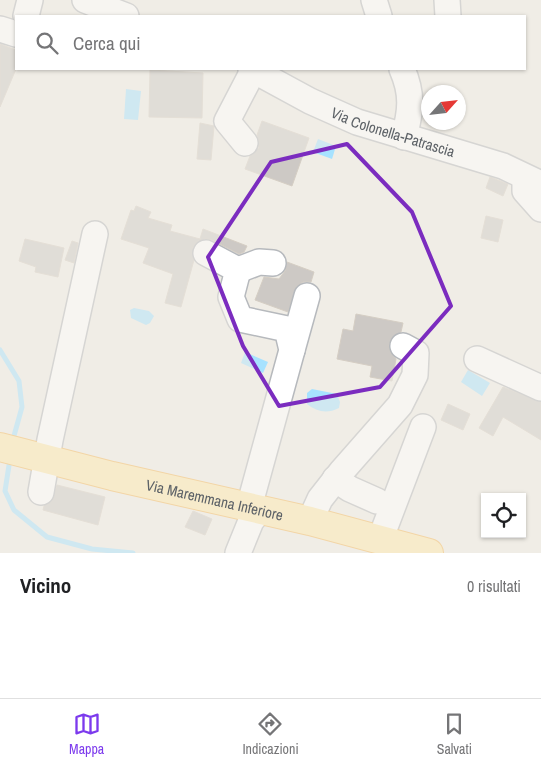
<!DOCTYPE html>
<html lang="it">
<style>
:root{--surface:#fff;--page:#f2f2f2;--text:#202124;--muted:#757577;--line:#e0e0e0;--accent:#7c3aed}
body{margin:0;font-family:"Archivo Narrow",sans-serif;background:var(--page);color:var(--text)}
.controls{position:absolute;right:15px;bottom:15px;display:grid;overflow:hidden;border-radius:0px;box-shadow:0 1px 4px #0004}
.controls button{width:45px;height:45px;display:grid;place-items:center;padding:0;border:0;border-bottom:1px solid var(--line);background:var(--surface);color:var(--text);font:25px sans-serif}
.compass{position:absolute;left:421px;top:85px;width:45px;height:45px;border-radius:50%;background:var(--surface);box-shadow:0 1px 4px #0004;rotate:63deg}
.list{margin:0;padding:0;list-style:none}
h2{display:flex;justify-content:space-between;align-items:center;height:65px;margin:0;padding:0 20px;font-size:21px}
h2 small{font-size:16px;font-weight:400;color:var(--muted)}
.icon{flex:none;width:28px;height:28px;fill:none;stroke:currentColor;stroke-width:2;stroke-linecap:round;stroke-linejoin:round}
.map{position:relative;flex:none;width:541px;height:553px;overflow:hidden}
.search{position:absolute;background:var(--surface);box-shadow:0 1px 4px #0004;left:15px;right:15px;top:15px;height:55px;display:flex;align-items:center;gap:12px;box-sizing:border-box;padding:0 18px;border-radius:0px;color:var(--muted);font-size:19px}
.sheet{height:145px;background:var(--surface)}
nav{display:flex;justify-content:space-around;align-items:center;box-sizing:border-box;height:70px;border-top:1px solid var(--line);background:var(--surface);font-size:14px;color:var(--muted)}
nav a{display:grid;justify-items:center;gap:2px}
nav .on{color:var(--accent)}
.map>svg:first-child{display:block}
</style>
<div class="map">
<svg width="541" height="553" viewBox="0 0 541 553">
<rect width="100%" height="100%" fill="#f0ede6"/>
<g fill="#a7e2ff">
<polygon points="126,89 141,91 138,120 124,119"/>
<polygon points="318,139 336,146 332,159 313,152"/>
<polygon points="134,308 149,311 154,316 150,323 146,325 131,318 130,310"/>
<polygon points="245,352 268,362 263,373 241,363"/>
<polygon points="468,370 490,383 482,396 461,382"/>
<path d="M312,389L337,394L340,402L339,408C327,414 317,412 307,404V393Z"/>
</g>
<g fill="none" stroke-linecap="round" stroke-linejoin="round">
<g stroke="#a7e2ff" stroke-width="5">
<polyline points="0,350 19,381 22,407 12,443"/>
<polyline points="10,459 5,491 14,510 47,537 92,549 133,553"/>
</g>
</g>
<g fill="#cdc9c5" stroke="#d5cec4">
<polygon points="0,44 16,50 16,69 0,107"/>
<polygon points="150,70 203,73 202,118 149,117"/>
<polygon points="262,121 309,138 292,186 245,169 250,156 259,148 257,135"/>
<polygon points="200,123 214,126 211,160 197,159"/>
<polygon points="490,177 508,184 503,196 486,188"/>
<polygon points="136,206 151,212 148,218 172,225 170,231 200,239 203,229 247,246 244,252 239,254 212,240 205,239 198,241 193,247 194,260 181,307 165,303 173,274 143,263 149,248 121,239 131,210 134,211"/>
<polygon points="486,216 503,220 498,242 481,238"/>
<polygon points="25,239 64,248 58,277 35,272 36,267 19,261"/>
<polygon points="72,241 78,243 74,263 65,260"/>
<polygon points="287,262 314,272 311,282 303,282 297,286 288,312 255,300 264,277 279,279 285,271"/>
<polygon points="356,314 403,323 401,332 391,339 389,346 391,353 396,359 392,381 370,377 372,366 337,359 343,329 353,331"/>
<polygon points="503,387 541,402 541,440 503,417 493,436 479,428"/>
<polygon points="448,404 470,414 463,430 441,420"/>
<polygon points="57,485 105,497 98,525 43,510 44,506 52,501"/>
<polygon points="193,511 212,519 205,535 185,527"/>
</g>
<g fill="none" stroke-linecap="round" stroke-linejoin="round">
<g stroke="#b6b9bd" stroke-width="28">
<g id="minor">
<polyline points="85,0 126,16"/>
<polyline points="374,0 379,16"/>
<polyline points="447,0 448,16"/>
<polyline points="26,16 30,0"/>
<polyline points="0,29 16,34"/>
<path id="s1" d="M251,69L310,101L357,122L503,166L541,184"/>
<path d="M402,69C413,94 411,111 404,137"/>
<polyline points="245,143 227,121 253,71"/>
<polyline points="525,178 525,191 541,209"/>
<polyline points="206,253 238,270 231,297 240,319 287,329 292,350 249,507"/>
<polyline points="238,270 259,262 273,263"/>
<polyline points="292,350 307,296"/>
<polyline points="477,359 541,388"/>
<polyline points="335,479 350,489 377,501"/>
<polyline points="41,492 50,440 95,234"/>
<polyline points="310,521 320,499 342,471 400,405 415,375 416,353 403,346"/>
<polyline points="380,540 423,427"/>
<polyline points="238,553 251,521 260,510"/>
</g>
</g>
<g stroke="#f5b95a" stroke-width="30">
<g id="major">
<path id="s2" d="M0,447L112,476L310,521L429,553"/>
</g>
</g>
<use href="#minor" stroke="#fff" stroke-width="25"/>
<use href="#major" stroke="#ffe9ac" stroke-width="28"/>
</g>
<path d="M0 0H541V553H0ZM347,144L412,212L451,306L380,387L279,406L243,346L208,257L271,162Z" fill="#f0ede6" fill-opacity=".55" fill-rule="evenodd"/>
<path fill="none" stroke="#7b2cbf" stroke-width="4" stroke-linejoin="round" d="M347,144L412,212L451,306L380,387L279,406L243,346L208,257L271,162Z"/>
<g text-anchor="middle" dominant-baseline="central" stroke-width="4" stroke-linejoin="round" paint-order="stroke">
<g font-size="15" fill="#5d6267" stroke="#fff">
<text stroke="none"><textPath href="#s1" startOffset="156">Via Colonella-Patrascia</textPath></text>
<text stroke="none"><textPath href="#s2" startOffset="221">Via Maremmana Inferiore</textPath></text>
</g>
</g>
</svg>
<div class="controls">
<button><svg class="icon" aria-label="locate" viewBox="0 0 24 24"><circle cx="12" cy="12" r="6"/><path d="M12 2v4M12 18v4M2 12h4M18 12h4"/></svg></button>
</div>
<svg class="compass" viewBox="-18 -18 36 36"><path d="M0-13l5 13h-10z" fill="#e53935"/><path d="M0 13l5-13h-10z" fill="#757577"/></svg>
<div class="search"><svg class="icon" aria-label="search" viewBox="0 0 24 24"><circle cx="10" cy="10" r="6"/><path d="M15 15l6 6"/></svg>Cerca qui</div>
</div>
<section class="sheet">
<h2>Vicino<small>0 risultati</small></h2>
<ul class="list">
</ul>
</section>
<nav>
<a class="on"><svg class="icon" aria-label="map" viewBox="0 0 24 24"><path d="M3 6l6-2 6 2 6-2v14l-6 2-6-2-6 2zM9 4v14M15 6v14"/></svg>Mappa</a>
<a><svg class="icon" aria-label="directions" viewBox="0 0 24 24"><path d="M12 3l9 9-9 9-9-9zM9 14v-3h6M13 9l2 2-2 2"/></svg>Indicazioni</a>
<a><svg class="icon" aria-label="saved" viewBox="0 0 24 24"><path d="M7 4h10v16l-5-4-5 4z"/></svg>Salvati</a>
</nav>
